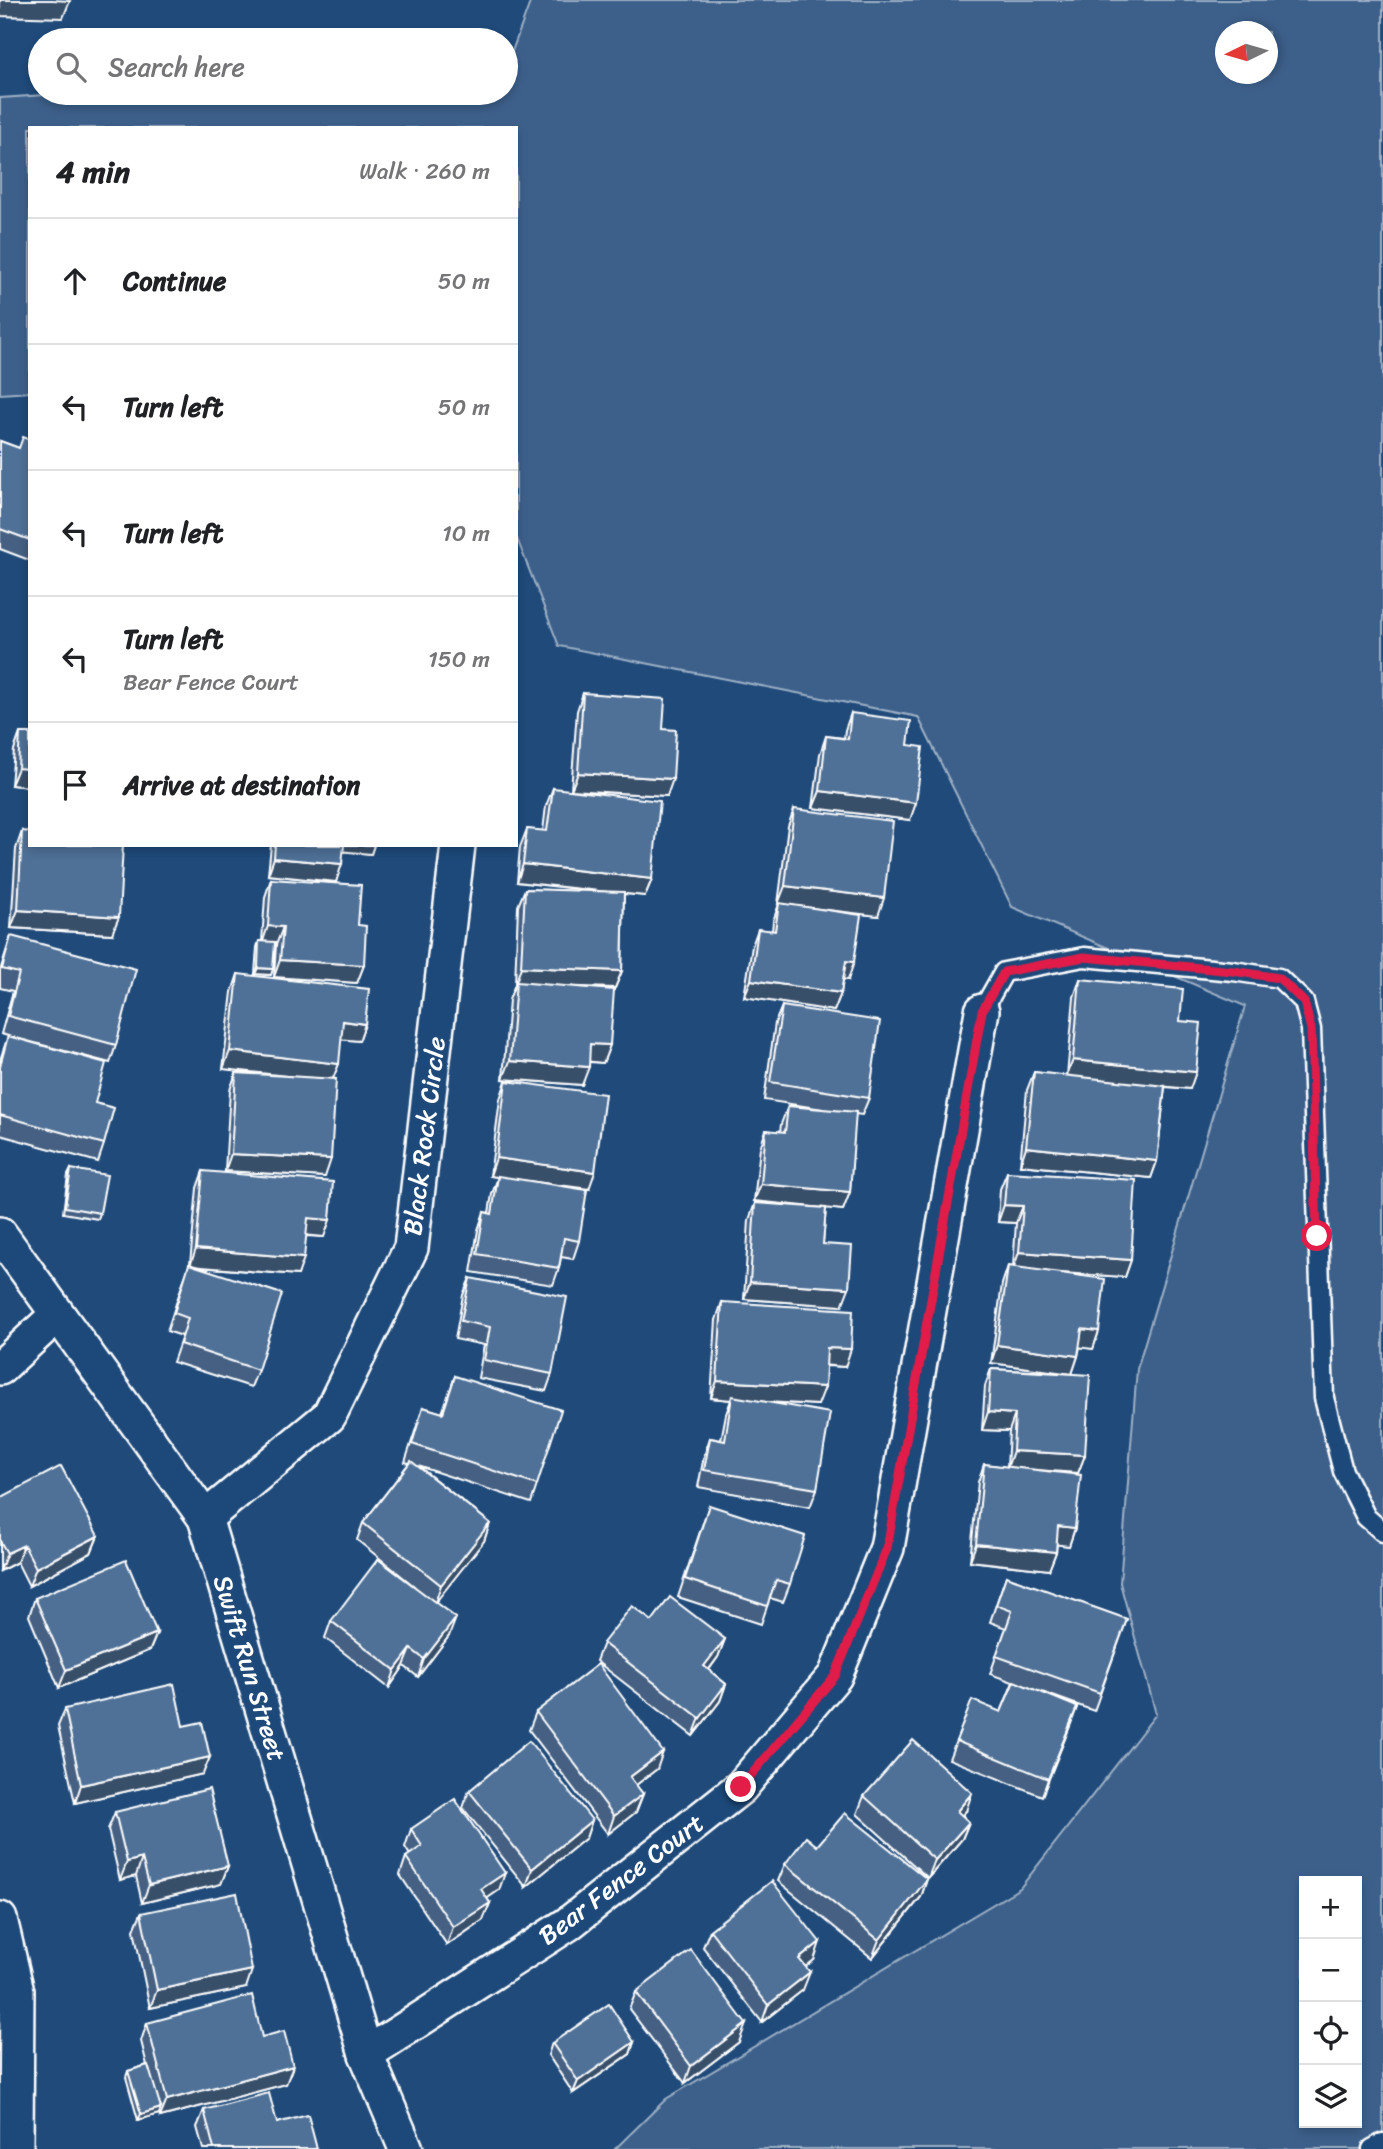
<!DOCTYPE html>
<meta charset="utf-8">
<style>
:root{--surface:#fff;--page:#f6f6f6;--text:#202124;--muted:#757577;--line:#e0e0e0}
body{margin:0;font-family:Sriracha,sans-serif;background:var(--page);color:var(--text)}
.controls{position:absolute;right:21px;bottom:21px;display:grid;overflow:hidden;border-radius:0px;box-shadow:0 4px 10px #0003}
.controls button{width:63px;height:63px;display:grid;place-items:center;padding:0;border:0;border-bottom:2px solid var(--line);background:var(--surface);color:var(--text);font:35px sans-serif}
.compass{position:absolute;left:1215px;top:21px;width:63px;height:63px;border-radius:50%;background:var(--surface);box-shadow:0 4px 10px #0003;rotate:265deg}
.stop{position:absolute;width:21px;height:21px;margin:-16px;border:5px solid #e11d48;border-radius:50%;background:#fff}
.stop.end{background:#e11d48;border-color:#fff;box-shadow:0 2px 7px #0008}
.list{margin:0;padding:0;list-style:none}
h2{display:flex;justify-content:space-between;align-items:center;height:91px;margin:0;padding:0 28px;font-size:30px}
h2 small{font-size:23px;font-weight:400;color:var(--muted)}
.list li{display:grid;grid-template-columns:46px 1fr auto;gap:21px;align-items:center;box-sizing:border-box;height:126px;padding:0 28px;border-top:2px solid var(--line)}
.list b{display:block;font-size:26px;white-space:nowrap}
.list p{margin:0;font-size:23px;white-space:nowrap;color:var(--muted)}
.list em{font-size:23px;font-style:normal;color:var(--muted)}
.icon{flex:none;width:38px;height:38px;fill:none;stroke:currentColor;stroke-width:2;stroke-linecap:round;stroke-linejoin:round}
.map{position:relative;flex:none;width:1383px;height:2149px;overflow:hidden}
.search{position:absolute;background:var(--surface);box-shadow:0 4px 10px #0003;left:28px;top:28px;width:490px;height:77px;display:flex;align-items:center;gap:18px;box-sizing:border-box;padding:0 24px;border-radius:38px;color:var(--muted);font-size:26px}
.panel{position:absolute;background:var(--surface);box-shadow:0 4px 10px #0003;left:28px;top:126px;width:490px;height:721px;border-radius:0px}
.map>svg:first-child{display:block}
</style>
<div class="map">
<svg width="1383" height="2149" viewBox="0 0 1383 2149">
<rect width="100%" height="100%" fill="#1f4a7a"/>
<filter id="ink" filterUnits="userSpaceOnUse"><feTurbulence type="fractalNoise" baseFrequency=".0143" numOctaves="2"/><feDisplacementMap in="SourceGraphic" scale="14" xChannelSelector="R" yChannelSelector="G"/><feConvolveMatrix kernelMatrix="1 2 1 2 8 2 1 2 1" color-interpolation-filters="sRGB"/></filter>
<g filter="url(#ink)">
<path fill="#3c618b" stroke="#9eb0c5" stroke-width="2" fill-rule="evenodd" d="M531,0H1383V2149H615L666,2099L1020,1888L1156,1714L1120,1583L1137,1369L1245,1006L1012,907L918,717L559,646L516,536V128H30V392L0,394V98L76,93H506V63L508,62ZM1226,32H1268V74H1226ZM1304,1881H1357V2123H1304Z"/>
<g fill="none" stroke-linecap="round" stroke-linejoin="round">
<g stroke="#fff" stroke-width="23">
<g id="lane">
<polyline points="982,1011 1004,972 1084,957 1233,971 1279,978 1304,1002 1311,1029 1324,1398 1343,1471 1366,1517 1383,1532"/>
<polyline points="1372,2149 1383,2143"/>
</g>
</g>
<g stroke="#fff" stroke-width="38">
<g id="street">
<polyline points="0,1234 205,1518 366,2054 406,2149"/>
<polyline points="0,1368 57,1315"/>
<polyline points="205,1518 329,1416 411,1248 458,845"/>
<polyline points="0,1919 17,1991 16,2149"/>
<polyline points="366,2054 568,1924 741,1787 835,1676 887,1548 982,1011"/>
</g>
</g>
<use href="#lane" stroke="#1f4a7a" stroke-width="18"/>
<use href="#street" stroke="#1f4a7a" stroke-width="33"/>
</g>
<g fill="#456182" stroke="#fff" stroke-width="2">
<polygon points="30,440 30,558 29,560 0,549 0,441 19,448"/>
<polygon points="583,693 663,729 667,796 571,790 577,711"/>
<polygon points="851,713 910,820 813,808 820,754 826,736 844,738 845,730"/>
<polygon points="20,733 30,733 30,787 11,785 14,750"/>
<polygon points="553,788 652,879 645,896 624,894 622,971 615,988 565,986 610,1045 603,1063 589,1062 582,1085 503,1079 509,1000 515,984 518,906 525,889 604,892 517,882 520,847 527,829 543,831 546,806"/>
<polygon points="794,809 878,916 811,908 848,980 843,979 841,993 834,1011 744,997 752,946 758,929 772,931 773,921 779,904 778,904 788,826"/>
<polygon points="22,831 112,934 11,928 16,849"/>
<polygon points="271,845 374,845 371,854 343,851 336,882 268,875"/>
<polygon points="271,879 358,925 364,965 357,983 274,977 276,945 275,945 271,975 255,974 257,947 259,941 262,941 265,897"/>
<polygon points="11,936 116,1045 110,1063 12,1037 95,1103 104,1144 98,1162 0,1135 0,1060 8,1036 1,1034 13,991 0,988 0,971"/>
<polygon points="238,974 365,1024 359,1041 341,1039 333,1079 325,1177 225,1171 230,1090 236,1073 281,1076 223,1069 232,992"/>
<polygon points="1080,979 1180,1021 1190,1089 1165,1087 1157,1161 1151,1178 1020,1165 1027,1090 1034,1072 1067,1076 1074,997"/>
<polygon points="782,1006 869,1098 862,1115 855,1114 850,1192 843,1210 826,1208 823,1244 842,1306 744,1299 749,1220 755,1203 811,1207 754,1201 760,1148 766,1130 780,1132 781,1124 788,1106 823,1109 764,1100 775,1023"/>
<polygon points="506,1081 589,1189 537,1182 579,1241 573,1259 561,1257 559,1268 553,1285 471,1272 478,1230 484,1212 489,1213 492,1194 498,1177 490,1176 500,1099"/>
<polygon points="71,1169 100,1213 98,1219 63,1213 68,1175"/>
<polygon points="203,1171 324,1237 306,1236 298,1275 198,1267 258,1370 251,1387 173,1362 182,1336 167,1331 183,1282 190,1264 197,1188"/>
<polygon points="1007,1172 1131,1260 1125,1277 1052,1272 1099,1331 1093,1349 1080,1347 1078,1356 1072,1374 1085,1455 1078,1473 1041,1470 1075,1528 1069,1546 1057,1544 1056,1552 1049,1570 970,1561 978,1482 984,1464 1007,1467 1009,1431 982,1430 985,1386 991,1369 1070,1373 991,1363 1002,1284 1008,1266 1013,1267 1016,1223 998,1222 1000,1189"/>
<polygon points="470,1278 552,1374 546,1391 478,1378 484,1345 455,1339 463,1295"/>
<polygon points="722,1302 845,1367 826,1366 818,1405 766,1402 817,1489 810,1507 698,1487 704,1456 710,1438 721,1440 726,1414 731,1400 711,1398 716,1320"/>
<polygon points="455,1376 537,1485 531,1503 418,1466 490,1523 484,1541 435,1602 449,1636 418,1677 404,1666 389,1688 325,1638 331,1621 414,1586 357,1540 363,1523 409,1463 405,1462 423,1407 442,1413"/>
<polygon points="0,1498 98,1536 91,1553 29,1586 17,1562 0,1571"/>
<polygon points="709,1505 790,1584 783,1602 770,1598 761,1624 678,1597"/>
<polygon points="1006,1576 1127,1619 1094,1711 1039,1691 1077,1707 1042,1796 949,1759 956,1741 1001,1712 1013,1682 990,1674 1006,1628 990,1622"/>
<polygon points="35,1598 157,1633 150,1650 59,1688 29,1616"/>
<polygon points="652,1621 725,1639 718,1657 709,1670 726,1684 720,1701 693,1736 596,1661 603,1643"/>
<polygon points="65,1709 183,1726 203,1774 75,1803 58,1726"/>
<polygon points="536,1712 657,1769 636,1785 643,1794 636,1812 608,1834 529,1730"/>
<polygon points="469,1791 592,1820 586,1838 526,1887 463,1808"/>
<polygon points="864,1796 966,1811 962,1815 969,1822 962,1839 928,1878 857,1814"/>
<polygon points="115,1812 228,1866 221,1884 142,1903 136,1876 120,1880 108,1829"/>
<polygon points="411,1829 499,1890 487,1898 490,1903 483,1920 447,1945 400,1875 406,1857 410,1855 405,1847"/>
<polygon points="785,1864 927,1879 921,1897 872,1958 778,1881"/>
<polygon points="141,1913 246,1988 150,2008 134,1930"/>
<polygon points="710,1930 814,1960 805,1967 803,1990 762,2022 703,1947"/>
<polygon points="636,1992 739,2042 685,2083 629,2009"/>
<polygon points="147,2023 262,2037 293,2066 286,2084 160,2117 159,2113 159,2114 138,2120 126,2077 128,2071 147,2065 141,2041"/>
<polygon points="634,2042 630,2054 573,2093 548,2055 552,2043"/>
<polygon points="204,2110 277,2123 317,2149 203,2149 197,2127"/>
</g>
<g fill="#384f6a" stroke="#fff" stroke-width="2">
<polygon points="0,0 52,0 70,1 63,18 0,16"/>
<polygon points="18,768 30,769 30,787 11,785"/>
<polygon points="578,773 673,779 667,796 571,790"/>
<polygon points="820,791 916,803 910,820 813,808"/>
<polygon points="340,845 374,845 371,854 338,851"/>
<polygon points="274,858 342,864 336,882 268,875"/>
<polygon points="523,864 652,879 645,896 517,882"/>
<polygon points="785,886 884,898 878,916 778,904"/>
<polygon points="18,910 119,917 112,934 11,928"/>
<polygon points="268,926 283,927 276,945 262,944"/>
<polygon points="280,960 364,965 357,983 274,977"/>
<polygon points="846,961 854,962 848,980 839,979"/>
<polygon points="521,967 622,971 615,988 515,985"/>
<polygon points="258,968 273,969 271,975 255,974"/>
<polygon points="751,980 841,993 834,1011 744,997"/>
<polygon points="343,1021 365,1024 359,1041 337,1039"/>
<polygon points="590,1044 610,1045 603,1063 584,1061"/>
<polygon points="230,1051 339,1064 332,1081 223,1069"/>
<polygon points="1073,1060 1196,1072 1190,1089 1066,1077"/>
<polygon points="510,1061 589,1067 582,1085 503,1079"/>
<polygon points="1026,1147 1157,1161 1151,1178 1020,1165"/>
<polygon points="231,1154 331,1159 325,1177 225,1171"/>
<polygon points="496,1158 595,1172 589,1189 490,1176"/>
<polygon points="761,1184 850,1192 843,1210 754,1201"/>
<polygon points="1004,1205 1023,1206 1016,1223 998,1222"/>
<polygon points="308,1218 330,1220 324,1237 302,1235"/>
<polygon points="196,1249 304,1258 298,1275 190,1266"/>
<polygon points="1019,1252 1131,1260 1125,1277 1013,1270"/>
<polygon points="750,1282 849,1288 842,1306 744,1299"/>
<polygon points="1082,1329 1099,1331 1093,1349 1076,1347"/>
<polygon points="997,1345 1078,1356 1072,1374 991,1363"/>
<polygon points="827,1348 851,1349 845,1367 821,1365"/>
<polygon points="717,1381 825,1387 818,1405 732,1400 732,1396 731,1400 711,1398"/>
<polygon points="988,1412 1015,1414 1009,1431 982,1430"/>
<polygon points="1013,1451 1085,1455 1078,1473 1007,1468"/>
<polygon points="490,1523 484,1541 435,1603 441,1585"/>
<polygon points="1058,1526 1075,1528 1069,1546 1052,1544"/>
<polygon points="98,1536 91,1553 29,1586 36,1568"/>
<polygon points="976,1544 1056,1552 1049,1570 970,1561"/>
<polygon points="24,1545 17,1562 0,1571 7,1553"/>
<polygon points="456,1618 449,1636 418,1677 424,1659"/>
<polygon points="157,1633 150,1650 59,1688 66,1670"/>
<polygon points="725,1639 718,1657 698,1684 704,1666"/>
<polygon points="411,1649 404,1666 389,1688 395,1670"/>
<polygon points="726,1684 720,1701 693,1736 700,1718"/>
<polygon points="1077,1707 1071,1724 1042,1796 1048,1779"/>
<polygon points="663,1752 657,1769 623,1795 630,1777"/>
<polygon points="210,1757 203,1774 75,1803 81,1785"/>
<polygon points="972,1793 966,1811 950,1828 957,1811"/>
<polygon points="643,1794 636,1812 608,1834 614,1816"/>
<polygon points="592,1820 586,1838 526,1887 532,1869"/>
<polygon points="969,1822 962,1839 928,1878 935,1860"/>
<polygon points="142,1858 136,1876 120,1880 127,1862"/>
<polygon points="228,1866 221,1884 142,1903 149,1885"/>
<polygon points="505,1873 499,1890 475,1907 481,1889"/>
<polygon points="927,1879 921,1897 872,1958 879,1940"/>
<polygon points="490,1903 483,1920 447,1945 453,1927"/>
<polygon points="820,1942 814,1960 793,1977 799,1959"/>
<polygon points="252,1970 246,1988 150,2008 157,1990"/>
<polygon points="810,1972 803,1990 762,2022 768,2005"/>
<polygon points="746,2024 739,2042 685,2083 691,2066"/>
<polygon points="634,2042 630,2054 573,2093 578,2081"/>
<polygon points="293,2066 286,2084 160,2117 167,2100"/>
<polygon points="161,2108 159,2114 138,2120 141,2114"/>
</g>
<g fill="#507197" stroke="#fff" stroke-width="2">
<polygon points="23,437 30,440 30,540 0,529 0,441 19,448"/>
<polygon points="583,693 665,699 663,729 676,730 673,779 578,773"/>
<polygon points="851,713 911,721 908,745 923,747 916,803 820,791 826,736 848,739"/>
<polygon points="20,733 30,733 30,769 18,768"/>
<polygon points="553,788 660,801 652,879 523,864 527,829 547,831"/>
<polygon points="794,809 893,821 884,898 785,886"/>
<polygon points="22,831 30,832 30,845 123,845 119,917 18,910"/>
<polygon points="275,845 344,845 342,864 274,858"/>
<polygon points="271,879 361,885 358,925 366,926 364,965 280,960 283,927 268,926"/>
<polygon points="525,889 624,892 622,971 521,967"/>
<polygon points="779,903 861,915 854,962 846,961 841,993 751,980 758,929 775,931"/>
<polygon points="11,936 136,969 116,1045 8,1016 19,973 2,969"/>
<polygon points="259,941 275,942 273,969 258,968"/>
<polygon points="238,974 369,989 365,1024 343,1021 339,1064 230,1051"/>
<polygon points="1080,979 1183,989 1180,1021 1201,1023 1196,1072 1073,1060"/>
<polygon points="516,982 614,990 610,1045 590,1044 589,1067 510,1061"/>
<polygon points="782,1006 880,1021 869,1098 770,1082"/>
<polygon points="8,1036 106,1063 95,1103 114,1108 104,1144 0,1115 0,1066"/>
<polygon points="1034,1072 1165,1086 1157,1161 1026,1147"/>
<polygon points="236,1073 336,1079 331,1159 231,1154"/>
<polygon points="506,1081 605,1094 595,1172 496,1158"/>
<polygon points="788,1106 856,1112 850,1192 761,1184 766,1130 785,1132"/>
<polygon points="71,1169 107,1175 100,1213 65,1207"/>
<polygon points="203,1171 333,1182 330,1220 308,1218 304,1258 196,1249"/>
<polygon points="1007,1172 1136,1180 1131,1260 1019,1252 1023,1206 1004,1205"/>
<polygon points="498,1176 587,1190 579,1241 564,1238 559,1268 477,1254 484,1212 492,1214"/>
<polygon points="755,1203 826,1208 823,1244 852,1246 849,1288 750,1282"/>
<polygon points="189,1264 282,1294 258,1370 180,1344 188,1318 174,1313"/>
<polygon points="1008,1266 1105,1279 1099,1331 1082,1329 1078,1356 997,1345"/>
<polygon points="470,1278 567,1297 552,1374 484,1360 490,1327 461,1321"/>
<polygon points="722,1302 853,1310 851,1349 827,1348 825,1387 717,1381"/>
<polygon points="991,1369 1090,1375 1085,1455 1013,1451 1015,1414 988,1412"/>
<polygon points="455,1376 561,1410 537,1485 412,1444 423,1407 443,1413"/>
<polygon points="732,1396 830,1413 817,1489 704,1470 710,1438 725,1441"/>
<polygon points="411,1461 490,1523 441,1585 363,1523"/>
<polygon points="984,1464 1081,1475 1075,1528 1058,1526 1056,1552 976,1544"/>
<polygon points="61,1466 98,1536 36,1568 24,1545 7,1553 0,1541 0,1498"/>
<polygon points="709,1505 805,1536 790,1584 776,1580 767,1606 685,1579"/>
<polygon points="378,1559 456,1618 424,1659 411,1649 395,1670 331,1621"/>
<polygon points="126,1560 157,1633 66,1670 35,1598"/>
<polygon points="1006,1576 1127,1619 1100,1693 996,1656 1012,1611 996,1605"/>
<polygon points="670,1597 725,1639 704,1666 726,1684 700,1718 603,1643 632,1606 652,1621"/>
<polygon points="598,1664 663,1752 630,1777 643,1794 614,1816 536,1712"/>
<polygon points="1014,1681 1077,1707 1048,1779 956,1741 972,1700 1001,1712"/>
<polygon points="174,1684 183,1726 202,1722 210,1757 81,1785 65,1709"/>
<polygon points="913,1740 972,1793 957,1811 969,1822 935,1860 864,1796"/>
<polygon points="529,1741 592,1820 532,1869 469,1791"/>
<polygon points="209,1789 228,1866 149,1885 142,1858 127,1862 115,1812"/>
<polygon points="455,1799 505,1873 481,1889 490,1903 453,1927 406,1857 422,1846 411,1829"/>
<polygon points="845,1813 927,1879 879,1940 785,1864 806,1837 817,1846"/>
<polygon points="772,1881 820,1942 799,1959 810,1972 768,2005 710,1930"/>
<polygon points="237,1893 252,1970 157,1990 141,1913"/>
<polygon points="691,1950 746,2024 691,2066 636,1992"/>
<polygon points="252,1995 262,2037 284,2031 293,2066 167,2100 147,2023"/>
<polygon points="609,2004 634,2042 578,2081 552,2043"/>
<polygon points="148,2065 161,2108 141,2114 128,2071"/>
<polygon points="269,2093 277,2123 308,2115 317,2149 214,2149 204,2110"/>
</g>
</g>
<g fill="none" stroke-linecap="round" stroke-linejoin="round" filter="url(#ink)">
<polyline stroke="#e11d48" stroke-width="9" points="741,1787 835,1676 887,1548 982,1011 1004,972 1084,957 1233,971 1279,978 1304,1002 1311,1029 1317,1236"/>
</g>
<g text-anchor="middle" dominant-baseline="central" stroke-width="5" stroke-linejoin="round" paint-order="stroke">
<g font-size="26" fill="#fff" stroke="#1f4a7a">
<text transform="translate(424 1136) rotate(-83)">Black Rock Circle</text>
<text transform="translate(250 1668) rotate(73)">Swift Run Street</text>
<text transform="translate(621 1879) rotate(-37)">Bear Fence Court</text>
</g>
</g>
</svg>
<div class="controls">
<button>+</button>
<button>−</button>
<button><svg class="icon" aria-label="locate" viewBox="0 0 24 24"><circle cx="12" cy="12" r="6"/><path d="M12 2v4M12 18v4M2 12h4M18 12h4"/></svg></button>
<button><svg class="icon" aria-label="layers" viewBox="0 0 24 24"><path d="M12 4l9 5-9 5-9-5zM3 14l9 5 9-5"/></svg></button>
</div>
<svg class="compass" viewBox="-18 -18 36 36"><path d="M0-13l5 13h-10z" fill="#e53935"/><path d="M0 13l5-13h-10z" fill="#757577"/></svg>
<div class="stop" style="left:1317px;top:1236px"></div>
<div class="stop end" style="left:741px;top:1787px"></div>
<div class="search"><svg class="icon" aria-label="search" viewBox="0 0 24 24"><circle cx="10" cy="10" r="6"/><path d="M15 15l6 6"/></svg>Search here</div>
<section class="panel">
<h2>4 min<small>Walk · 260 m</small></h2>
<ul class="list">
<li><svg class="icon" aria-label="ahead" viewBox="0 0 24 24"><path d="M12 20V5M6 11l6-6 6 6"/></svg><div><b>Continue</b></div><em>50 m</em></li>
<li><svg class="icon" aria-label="left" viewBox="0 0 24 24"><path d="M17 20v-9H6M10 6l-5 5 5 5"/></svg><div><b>Turn left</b></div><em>50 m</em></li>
<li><svg class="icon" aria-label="left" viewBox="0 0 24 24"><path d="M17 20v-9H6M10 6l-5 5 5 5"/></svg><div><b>Turn left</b></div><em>10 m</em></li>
<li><svg class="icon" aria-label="left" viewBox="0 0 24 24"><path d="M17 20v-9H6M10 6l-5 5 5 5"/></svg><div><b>Turn left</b><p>Bear Fence Court</p></div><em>150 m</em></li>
<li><svg class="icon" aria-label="arrive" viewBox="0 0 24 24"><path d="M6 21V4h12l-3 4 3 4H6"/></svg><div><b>Arrive at destination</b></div></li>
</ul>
</section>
</div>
